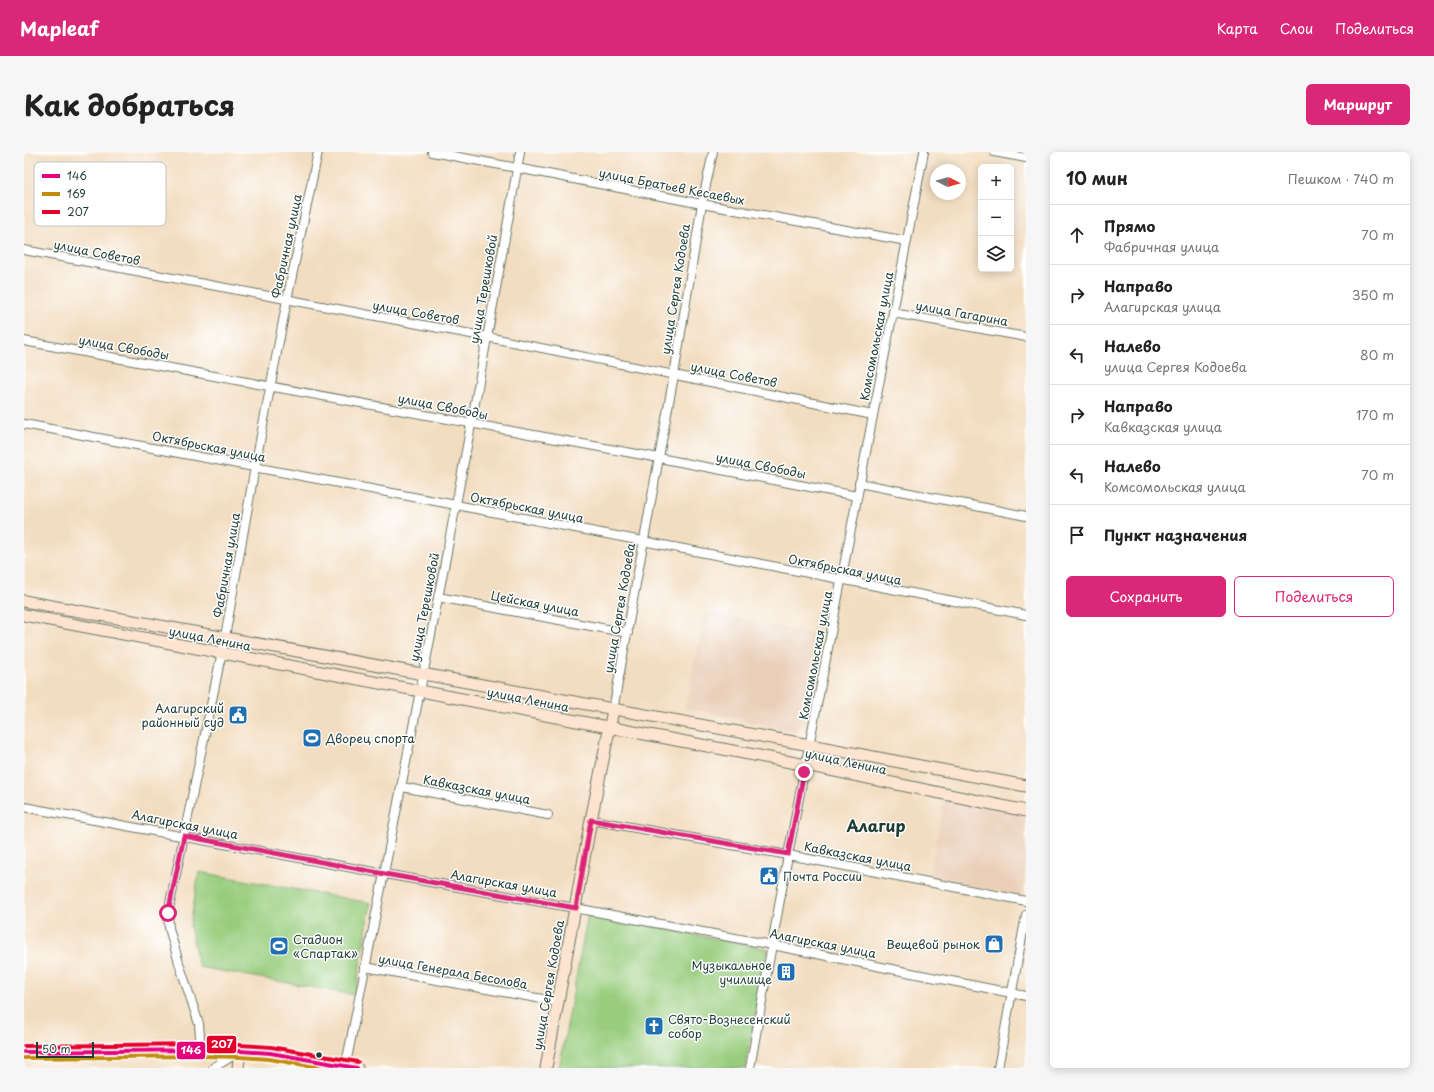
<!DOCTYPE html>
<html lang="ru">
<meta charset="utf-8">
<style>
:root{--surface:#fff;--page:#f6f6f6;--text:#222;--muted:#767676;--line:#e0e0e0;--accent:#db2777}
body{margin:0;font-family:"Playpen Sans",sans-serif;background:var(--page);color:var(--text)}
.controls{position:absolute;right:12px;top:12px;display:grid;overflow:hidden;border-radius:6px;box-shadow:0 2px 10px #0003}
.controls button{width:36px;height:36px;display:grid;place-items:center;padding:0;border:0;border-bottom:1px solid var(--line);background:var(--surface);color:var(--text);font:20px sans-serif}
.compass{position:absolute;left:906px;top:12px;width:36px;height:36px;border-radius:50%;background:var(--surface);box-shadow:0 2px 10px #0003;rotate:96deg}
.scale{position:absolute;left:12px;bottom:10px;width:58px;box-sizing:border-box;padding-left:4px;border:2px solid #1f3d34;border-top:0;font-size:11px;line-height:14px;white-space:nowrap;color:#1f3d34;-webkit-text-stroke:3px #fff;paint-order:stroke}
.stop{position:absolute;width:12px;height:12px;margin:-9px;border:3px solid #db2777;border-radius:50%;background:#fff}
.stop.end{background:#db2777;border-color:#fff;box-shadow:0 1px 4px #0008}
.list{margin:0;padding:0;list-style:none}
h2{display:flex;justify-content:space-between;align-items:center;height:52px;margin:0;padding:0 16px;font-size:17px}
h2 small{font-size:13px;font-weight:400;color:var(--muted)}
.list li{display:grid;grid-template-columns:26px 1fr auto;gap:12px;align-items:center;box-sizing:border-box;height:60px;padding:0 16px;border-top:1px solid var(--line)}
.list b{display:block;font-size:15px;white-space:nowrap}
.list p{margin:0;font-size:13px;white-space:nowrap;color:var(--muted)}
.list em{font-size:13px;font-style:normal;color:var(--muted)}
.actions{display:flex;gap:8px;padding:12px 16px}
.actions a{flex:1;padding:9px 0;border:1px solid var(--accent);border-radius:6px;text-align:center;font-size:14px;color:var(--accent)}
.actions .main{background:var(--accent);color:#fff}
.icon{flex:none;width:22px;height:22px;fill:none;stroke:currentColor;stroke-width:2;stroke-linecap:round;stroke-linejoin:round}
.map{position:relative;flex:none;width:1002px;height:916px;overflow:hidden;border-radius:6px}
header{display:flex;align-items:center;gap:24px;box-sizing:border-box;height:56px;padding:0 20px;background:var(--accent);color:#fff}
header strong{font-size:19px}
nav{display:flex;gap:22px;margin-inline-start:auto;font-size:14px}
.intro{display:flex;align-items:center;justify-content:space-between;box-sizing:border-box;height:96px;padding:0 24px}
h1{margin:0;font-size:28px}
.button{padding:10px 18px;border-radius:6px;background:var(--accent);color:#fff;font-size:14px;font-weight:700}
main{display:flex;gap:24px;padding:0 24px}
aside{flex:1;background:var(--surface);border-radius:6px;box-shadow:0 2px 10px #0003}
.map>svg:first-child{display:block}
</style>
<header>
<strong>Mapleaf</strong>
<nav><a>Карта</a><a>Слои</a><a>Поделиться</a></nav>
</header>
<div class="intro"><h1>Как добраться</h1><a class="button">Маршрут</a></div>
<main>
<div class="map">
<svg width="1002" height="916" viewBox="0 0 1002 916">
<rect width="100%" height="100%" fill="#fff"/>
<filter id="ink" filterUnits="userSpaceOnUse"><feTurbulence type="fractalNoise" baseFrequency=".025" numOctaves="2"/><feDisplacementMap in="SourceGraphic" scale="8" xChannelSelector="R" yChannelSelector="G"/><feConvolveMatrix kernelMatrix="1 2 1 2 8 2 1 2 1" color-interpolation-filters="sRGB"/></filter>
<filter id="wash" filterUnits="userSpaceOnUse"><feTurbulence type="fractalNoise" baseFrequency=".012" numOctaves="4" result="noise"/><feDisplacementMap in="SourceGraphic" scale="16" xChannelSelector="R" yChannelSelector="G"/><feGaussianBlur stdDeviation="0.9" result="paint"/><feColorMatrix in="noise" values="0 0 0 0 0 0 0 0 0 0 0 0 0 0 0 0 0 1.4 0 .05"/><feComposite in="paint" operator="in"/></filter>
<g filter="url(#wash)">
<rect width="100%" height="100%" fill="#f3ddc0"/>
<g fill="#eacfb8">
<polygon points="681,459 794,483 774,580 661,556"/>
<polygon points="921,645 1002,661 1002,718 997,744 905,726"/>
</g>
<g fill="#99cd7e" stroke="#5c8559">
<polygon points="175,720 347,751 331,843 175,815 166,774"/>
<polygon points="564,762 744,797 721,916 535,916"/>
</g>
</g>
<g filter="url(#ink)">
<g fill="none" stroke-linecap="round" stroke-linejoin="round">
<g stroke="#697565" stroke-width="10">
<g id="street">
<polyline points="408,0 493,16 678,52 883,89"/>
<polyline points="970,0 1002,6"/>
<polyline points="0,98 463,185 849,263"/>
<polyline points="869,161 1002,185"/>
<polyline points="0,189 635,306 833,344"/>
<polyline points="0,272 432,353 1002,463"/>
<polyline points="835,331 1002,364"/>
<polyline points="414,445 604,481"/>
<polyline points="589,558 650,223 678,52 689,0"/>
<polyline points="378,635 524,663"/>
<polyline points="0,655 361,722 551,756 748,793 1002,844"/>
<polyline points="567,668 764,703 1002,749"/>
<polyline points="341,815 535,850"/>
<polyline points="177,898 175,872 155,811 145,776 144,761 201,485 231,315 263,148 294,0"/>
<path d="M320,914L324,902C384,602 444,302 496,0"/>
<polyline points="189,916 216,899"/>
<polyline points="726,916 764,703 900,0"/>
<polyline points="974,916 1002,763"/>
</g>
</g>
<g stroke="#697565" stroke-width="13">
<g id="secondary">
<polyline points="0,449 786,593 1002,634"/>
<polyline points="0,463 782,613 1002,659"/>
<polyline points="0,900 177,898 216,899 246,901 333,916"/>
<polyline points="214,916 216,899"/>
<polyline points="522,916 567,668 589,558"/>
</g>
</g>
<use href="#street" stroke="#fff" stroke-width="8"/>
<use href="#secondary" stroke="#fde4d0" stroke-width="11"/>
<g stroke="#fff" stroke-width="7">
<polyline id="bus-1" points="0,900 177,898 216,899 246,901 333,916"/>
</g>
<g stroke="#fff" stroke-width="7">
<polyline id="bus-2" points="0,906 177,904 216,905 245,907 298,916"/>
</g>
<g stroke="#fff" stroke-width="7">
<polyline id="bus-3" points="0,894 177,892 216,893 247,895 334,910"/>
</g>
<use href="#bus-1" stroke="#e5007d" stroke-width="4"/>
<use href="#bus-2" stroke="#c18c0d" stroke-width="4"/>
<use href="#bus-3" stroke="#e4002b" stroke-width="4"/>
</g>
</g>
<g fill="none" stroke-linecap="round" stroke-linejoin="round" filter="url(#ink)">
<polyline stroke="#db2777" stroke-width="5" points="144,761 160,684 361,722 552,756 567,668 764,702 780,620"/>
</g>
<defs>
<g id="civic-square" transform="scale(1)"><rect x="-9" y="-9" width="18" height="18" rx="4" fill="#1f6fb2" stroke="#fff"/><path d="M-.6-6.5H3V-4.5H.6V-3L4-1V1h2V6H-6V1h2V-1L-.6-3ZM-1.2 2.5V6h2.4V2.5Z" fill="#fff"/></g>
<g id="stadium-square" transform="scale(1)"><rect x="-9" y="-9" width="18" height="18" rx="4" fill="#1f6fb2" stroke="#fff"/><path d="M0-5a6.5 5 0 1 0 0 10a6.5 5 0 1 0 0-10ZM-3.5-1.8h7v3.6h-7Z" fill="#fff"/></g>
<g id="shop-square" transform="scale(1)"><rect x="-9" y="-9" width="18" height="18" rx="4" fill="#1f6fb2" stroke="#fff"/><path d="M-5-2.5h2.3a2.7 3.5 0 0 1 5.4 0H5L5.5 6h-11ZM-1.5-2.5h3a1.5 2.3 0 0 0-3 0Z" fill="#fff"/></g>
<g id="building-square" transform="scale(1)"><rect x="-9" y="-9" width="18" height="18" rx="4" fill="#1f6fb2" stroke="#fff"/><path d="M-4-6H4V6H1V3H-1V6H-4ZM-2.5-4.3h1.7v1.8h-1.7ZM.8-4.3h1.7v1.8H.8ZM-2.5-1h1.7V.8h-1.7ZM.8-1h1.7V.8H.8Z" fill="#fff"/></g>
<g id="church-square" transform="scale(1)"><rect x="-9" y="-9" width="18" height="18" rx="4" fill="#1f6fb2" stroke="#fff"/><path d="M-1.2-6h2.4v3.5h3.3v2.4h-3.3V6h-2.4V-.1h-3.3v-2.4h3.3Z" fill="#fff"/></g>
</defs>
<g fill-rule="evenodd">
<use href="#civic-square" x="214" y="563"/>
<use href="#stadium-square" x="288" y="586"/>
<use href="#civic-square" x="745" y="724"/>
<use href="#shop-square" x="970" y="792"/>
<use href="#stadium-square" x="255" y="794"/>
<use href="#building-square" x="762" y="820"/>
<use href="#church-square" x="630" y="874"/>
</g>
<circle fill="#1f3d34" stroke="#fff" stroke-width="1.5" cx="295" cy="903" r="3.5"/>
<g text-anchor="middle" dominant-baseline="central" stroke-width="3" stroke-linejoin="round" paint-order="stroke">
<g font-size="12" fill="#1f3d34" stroke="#fff">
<text transform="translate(648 34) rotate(11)">улица Братьев Кесаевых</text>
<text transform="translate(262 94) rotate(-78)">Фабричная улица</text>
<text transform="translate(73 100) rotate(11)">улица Советов</text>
<text transform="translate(459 137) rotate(-80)">улица Терешковой</text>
<text transform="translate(651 137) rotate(-81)">улица Сергея Кодоева</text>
<text transform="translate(392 160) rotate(10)">улица Советов</text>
<text transform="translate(938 161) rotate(10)">улица Гагарина</text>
<text transform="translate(852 184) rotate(-79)">Комсомольская улица</text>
<text transform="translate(100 195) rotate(10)">улица Свободы</text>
<text transform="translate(710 222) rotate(11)">улица Советов</text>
<text transform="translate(419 254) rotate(11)">улица Свободы</text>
<text transform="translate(185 294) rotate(11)">Октябрьская улица</text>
<text transform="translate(737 313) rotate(11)">улица Свободы</text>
<text transform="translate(503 355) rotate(11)">Октябрьская улица</text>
<text transform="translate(202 413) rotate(-80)">Фабричная улица</text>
<text transform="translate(821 417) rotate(11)">Октябрьская улица</text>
<text transform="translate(511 451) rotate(11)">Цейская улица</text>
<text transform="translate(400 455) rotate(-79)">улица Терешковой</text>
<text transform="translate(595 456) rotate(-80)">улица Сергея Кодоева</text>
<text transform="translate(186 486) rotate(11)">улица Ленина</text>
<text transform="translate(791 503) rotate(-79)">Комсомольская улица</text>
<text transform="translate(504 547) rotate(11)">улица Ленина</text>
<text transform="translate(822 609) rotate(12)">улица Ленина</text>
<text transform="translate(453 637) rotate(11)">Кавказская улица</text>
<text transform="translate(161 672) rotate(11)">Алагирская улица</text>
<text transform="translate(834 704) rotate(11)">Кавказская улица</text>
<text transform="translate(480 731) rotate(10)">Алагирская улица</text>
<text transform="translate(799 791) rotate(11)">Алагирская улица</text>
<text transform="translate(429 819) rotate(10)">улица Генерала Бесолова</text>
<text transform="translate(524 833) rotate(-80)">улица Сергея Кодоева</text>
</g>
<g font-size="12" fill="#1f3d34" stroke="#fff" text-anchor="start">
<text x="200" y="556" text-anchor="end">Алагирский<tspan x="200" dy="14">районный суд</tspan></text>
<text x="302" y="586">Дворец спорта</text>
<text x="759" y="724">Почта России</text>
<text x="269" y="787">Стадион<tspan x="269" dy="14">«Спартак»</tspan></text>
<text x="956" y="792" text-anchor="end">Вещевой рынок</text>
<text x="748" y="813" text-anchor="end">Музыкальное<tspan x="748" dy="14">училище</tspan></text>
<text x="644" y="867">Свято-Вознесенский<tspan x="644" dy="14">собор</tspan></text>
</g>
<g font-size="16" font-weight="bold" fill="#1f3d34" stroke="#fff">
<text x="852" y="673">Алагир</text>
</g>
</g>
<rect x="10" y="10" width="132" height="64" rx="6" fill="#fff" stroke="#bcc5c2" stroke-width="1"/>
<rect x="18" y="22" width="18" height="4" fill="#e5007d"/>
<rect x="18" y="40" width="18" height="4" fill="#c18c0d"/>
<rect x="18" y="58" width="18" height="4" fill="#e4002b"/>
<g font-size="11" fill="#1f3d34">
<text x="43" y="28">146</text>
<text x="43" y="46">169</text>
<text x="43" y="64">207</text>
</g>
<g stroke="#fff" stroke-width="1.5">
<rect x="182" y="883" width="31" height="19" rx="4" fill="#e4002b"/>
<rect x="152" y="889" width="30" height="19" rx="4" fill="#e5007d"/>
</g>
<g font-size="11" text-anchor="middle" font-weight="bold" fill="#fff">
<text x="198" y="896">207</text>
<text x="167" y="902">146</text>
</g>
</svg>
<div class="controls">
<button>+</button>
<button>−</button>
<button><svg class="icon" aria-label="layers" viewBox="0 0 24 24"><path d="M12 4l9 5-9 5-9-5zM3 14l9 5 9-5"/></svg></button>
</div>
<svg class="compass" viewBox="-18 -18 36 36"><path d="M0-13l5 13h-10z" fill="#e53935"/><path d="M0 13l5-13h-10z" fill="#767676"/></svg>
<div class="scale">50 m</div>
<div class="stop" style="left:144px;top:761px"></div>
<div class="stop end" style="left:780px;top:620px"></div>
</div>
<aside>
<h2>10 мин<small>Пешком · 740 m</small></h2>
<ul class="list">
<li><svg class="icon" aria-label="ahead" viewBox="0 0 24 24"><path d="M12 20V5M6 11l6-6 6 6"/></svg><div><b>Прямо</b><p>Фабричная улица</p></div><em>70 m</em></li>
<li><svg class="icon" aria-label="right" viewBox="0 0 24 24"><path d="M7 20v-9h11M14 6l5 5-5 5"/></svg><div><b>Направо</b><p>Алагирская улица</p></div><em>350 m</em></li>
<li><svg class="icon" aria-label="left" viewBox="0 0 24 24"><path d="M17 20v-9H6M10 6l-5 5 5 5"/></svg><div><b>Налево</b><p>улица Сергея Кодоева</p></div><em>80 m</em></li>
<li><svg class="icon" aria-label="right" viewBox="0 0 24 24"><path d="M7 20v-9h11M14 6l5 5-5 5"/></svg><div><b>Направо</b><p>Кавказская улица</p></div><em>170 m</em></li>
<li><svg class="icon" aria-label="left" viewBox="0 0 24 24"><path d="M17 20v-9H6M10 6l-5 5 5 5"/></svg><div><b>Налево</b><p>Комсомольская улица</p></div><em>70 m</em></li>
<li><svg class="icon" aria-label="arrive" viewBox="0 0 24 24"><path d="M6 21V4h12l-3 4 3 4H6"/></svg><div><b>Пункт назначения</b></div></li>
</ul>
<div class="actions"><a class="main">Сохранить</a><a>Поделиться</a></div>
</aside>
</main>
